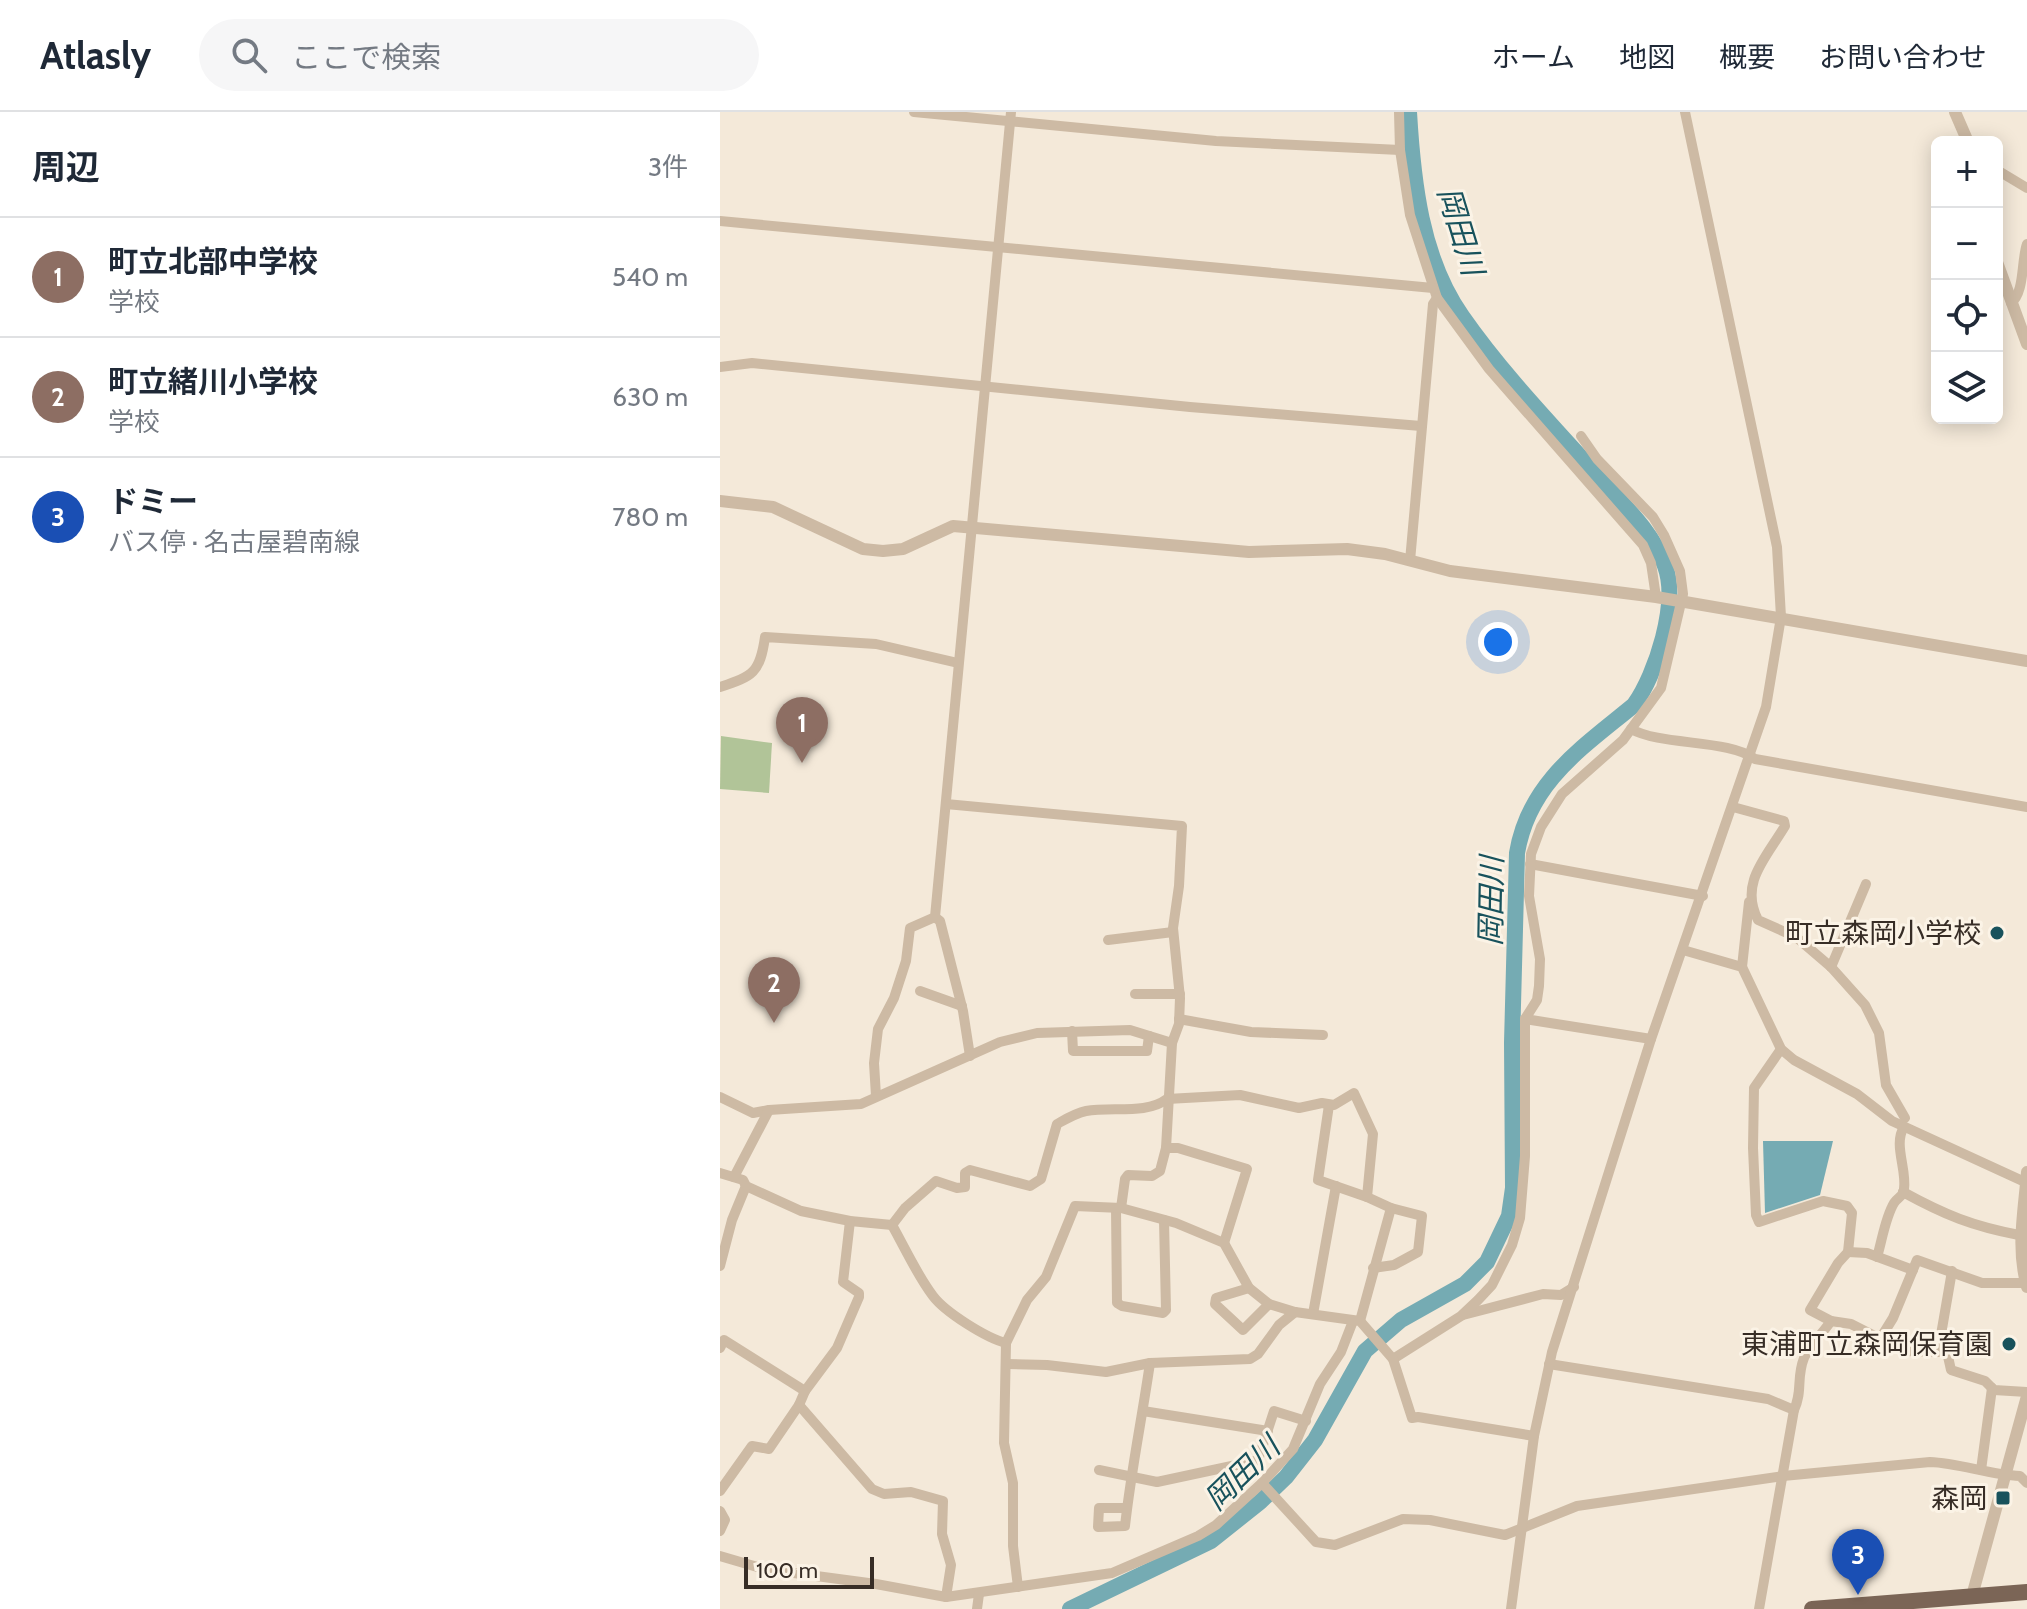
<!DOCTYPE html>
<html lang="ja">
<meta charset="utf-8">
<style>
:root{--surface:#fff;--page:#f6f6f7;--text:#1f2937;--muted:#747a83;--line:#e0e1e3;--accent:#18525c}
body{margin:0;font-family:Cabin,"Noto Sans JP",sans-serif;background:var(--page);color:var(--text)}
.controls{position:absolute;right:24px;top:24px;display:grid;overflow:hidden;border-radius:12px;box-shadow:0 4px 20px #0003}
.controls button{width:72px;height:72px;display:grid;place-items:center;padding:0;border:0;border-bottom:2px solid var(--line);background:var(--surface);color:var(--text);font:40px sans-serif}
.scale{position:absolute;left:24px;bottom:20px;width:130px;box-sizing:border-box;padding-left:8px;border:4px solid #372d26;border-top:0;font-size:22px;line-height:28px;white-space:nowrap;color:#372d26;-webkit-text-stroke:6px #fbf3e6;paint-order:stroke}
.you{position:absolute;left:778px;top:530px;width:28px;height:28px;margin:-20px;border:6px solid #fff;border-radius:50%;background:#1a73e8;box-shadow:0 0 0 12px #1a73e833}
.badge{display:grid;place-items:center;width:52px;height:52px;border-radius:50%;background:var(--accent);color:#fff;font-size:26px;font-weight:700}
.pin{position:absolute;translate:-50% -66px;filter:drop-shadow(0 2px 4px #0008)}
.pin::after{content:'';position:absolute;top:42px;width:28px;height:24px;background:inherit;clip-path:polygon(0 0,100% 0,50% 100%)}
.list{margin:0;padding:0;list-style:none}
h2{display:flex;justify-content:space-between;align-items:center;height:104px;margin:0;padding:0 32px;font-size:34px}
h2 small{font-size:26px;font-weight:400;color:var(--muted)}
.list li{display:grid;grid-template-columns:52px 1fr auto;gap:24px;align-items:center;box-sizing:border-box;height:120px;padding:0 32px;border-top:2px solid var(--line)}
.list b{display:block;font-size:30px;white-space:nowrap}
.list p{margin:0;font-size:26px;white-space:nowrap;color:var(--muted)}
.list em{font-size:26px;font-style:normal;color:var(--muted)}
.icon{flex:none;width:44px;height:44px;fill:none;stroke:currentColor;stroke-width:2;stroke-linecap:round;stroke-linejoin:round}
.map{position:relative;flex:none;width:1307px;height:1497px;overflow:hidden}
header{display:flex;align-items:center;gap:48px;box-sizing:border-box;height:112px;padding:0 40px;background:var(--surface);border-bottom:2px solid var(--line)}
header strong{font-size:38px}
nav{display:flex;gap:44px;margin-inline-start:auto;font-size:28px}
.search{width:560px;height:72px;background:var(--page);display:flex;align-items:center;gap:20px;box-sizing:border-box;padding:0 28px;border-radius:44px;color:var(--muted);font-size:30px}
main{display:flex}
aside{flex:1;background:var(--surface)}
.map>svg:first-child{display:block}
</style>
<header>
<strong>Atlasly</strong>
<div class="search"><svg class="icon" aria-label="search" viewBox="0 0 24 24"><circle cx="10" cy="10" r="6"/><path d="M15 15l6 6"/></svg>ここで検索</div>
<nav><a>ホーム</a><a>地図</a><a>概要</a><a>お問い合わせ</a></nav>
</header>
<main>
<aside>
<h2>周辺<small>3件</small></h2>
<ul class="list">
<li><span class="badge" style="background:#8d6e63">1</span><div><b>町立北部中学校</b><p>学校</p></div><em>540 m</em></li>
<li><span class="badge" style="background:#8d6e63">2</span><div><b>町立緒川小学校</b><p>学校</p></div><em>630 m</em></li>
<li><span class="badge" style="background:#1a4fb4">3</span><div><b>ドミー</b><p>バス停 · 名古屋碧南線</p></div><em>780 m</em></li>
</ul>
</aside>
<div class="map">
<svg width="1307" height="1497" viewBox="0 0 1307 1497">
<rect width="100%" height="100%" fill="#f4e9d9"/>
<polygon fill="#b1c498" points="1,624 52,631 49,681 0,677"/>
<polygon fill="#75abb3" points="1043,1029 1113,1029 1100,1083 1045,1101"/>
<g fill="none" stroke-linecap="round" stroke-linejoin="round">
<path stroke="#75abb3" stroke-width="16" d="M350,1497L491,1429L540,1390L566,1365L595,1328L645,1239L681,1208L745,1172L767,1150L789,1104L793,1076L792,931L797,741C809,670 862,636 914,593C936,562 959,491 945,454C932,418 900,390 876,362C830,311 781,260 742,204C701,146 693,69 689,0"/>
<g stroke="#cdbaa4" stroke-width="10">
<polyline points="194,0 496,29 680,38"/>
<polyline points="679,0 680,38 690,103 717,186 769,257 923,433 931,451 936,485"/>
<polyline points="1277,58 1307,76"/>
<polyline points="0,109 713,176"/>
<path d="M1291,191C1305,180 1301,149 1307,132"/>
<polyline points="0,255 32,251 470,295 701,314"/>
<polyline points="690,449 713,192 717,186"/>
<path d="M0,575C33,564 40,561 45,525L156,532L238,551"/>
<path d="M911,617C941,634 1009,627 1035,647L1307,695"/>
<polyline points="226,692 462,714 459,774 453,816 460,886 459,912 452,931 446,1036 440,1059 432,1064 408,1063 405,1067 401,1096"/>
<path d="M1013,695L1064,709L1065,714C1046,746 1019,771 1038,808L1076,825L1111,855L1145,893L1159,921L1166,973L1185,1006"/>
<polyline points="810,752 983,784"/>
<polyline points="216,806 220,809 243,899 250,944"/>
<polyline points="388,828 453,820"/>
<polyline points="963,838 1022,855 1061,937 1074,948 1137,982 1172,1009 1307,1071"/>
<polyline points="1022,855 1029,790"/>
<polyline points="1111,855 1146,772"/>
<polyline points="200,879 242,894"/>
<polyline points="415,882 460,882"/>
<polyline points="459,907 531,920 603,923"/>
<polyline points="805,907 931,927"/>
<polyline points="352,919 353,939 427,939 429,924"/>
<polyline points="1061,937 1034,976 1033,1036 1036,1103 1039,1110 1103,1089 1127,1094 1132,1101 1128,1140 1118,1151 1090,1198 1111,1209 1131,1212 1184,1239 1227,1240 1231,1258 1265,1269 1274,1278 1307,1280"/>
<polyline points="156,984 154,951 158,917 174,886 186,849 190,816 215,805 291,0"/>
<polyline points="0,985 33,1001 49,998 141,992 280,930 317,921 410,918 452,931"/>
<polyline points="609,993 598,1068 647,1085"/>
<polyline points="446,1036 458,1036 527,1057 504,1131"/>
<polyline points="0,1061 23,1068 26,1074 81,1099 130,1109 172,1113"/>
<polyline points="14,1065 49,998"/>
<path d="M1183,1080C1225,1103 1252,1114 1299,1123"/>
<polyline points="396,1096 397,1191 402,1194 443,1201 446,1198 444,1108"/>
<path d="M172,1113L185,1096L216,1069L237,1076L245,1075V1061L250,1058L310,1074L321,1067L337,1012C346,1007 356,1001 366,999C391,994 426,1003 447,987L520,983L579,996L602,991L614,993L634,981L653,1022L647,1085L671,1096L702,1104L698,1140L674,1153L653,1156"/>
<path d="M172,1113C185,1136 197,1163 213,1184C225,1200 266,1226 286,1231"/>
<polyline points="1128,1140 1147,1141 1193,1158"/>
<path d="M1157,1145C1162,1129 1165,1106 1174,1091C1178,1085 1183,1085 1184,1077C1187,1057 1173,1032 1184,1015"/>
<polyline points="0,1154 12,1108 26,1074"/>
<polyline points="529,1176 496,1186 495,1192 523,1218 549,1192"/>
<polyline points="593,1202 616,1074"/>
<polyline points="743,1203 823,1182 841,1183 854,1175"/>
<polyline points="640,1209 671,1096"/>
<polyline points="1160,1227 1173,1206 1197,1148 1262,1171 1306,1171"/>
<polyline points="0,1236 4,1228 85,1279"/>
<polyline points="1218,1240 1232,1159"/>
<polyline points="673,1247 741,1204 758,1188 772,1173 792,1133 800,1106 805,1044 805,907 817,888 819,874 820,847 809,784 811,742 821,715 842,682 903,628 941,576 963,482 960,459 944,423 933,405 877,347 861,324"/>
<polyline points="287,1252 327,1253 386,1260 430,1251 530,1247 538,1242 559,1213 575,1200"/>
<polyline points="829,1252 1048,1287 1074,1298"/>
<polyline points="79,1293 152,1377 164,1382 191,1380 223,1389 222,1422 231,1453 226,1485"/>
<polyline points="423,1299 548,1319"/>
<polyline points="379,1358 437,1370 535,1349 538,1348 554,1299 586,1309"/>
<polyline points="1261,1358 1272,1276"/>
<path d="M542,1371L596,1430L615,1433L683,1407L710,1408L785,1423L857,1394L1063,1364L1210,1350C1240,1351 1269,1363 1300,1364L1307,1371"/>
<polyline points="0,1379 32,1334 49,1337 79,1293 85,1279 117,1236 139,1185 139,1181 123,1170 130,1109"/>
<path d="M407,1396H379L378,1415L405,1414C411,1359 422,1306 430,1251"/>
<polyline points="0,1399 5,1408 0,1419"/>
<polyline points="0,1444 44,1457 156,1472 226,1485 392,1461 478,1424 496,1413 542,1371 573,1337 600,1272 621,1240 633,1209"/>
<polyline points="298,1475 293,1434 293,1371 284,1331 286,1231 307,1188 326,1165 355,1094 401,1096 456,1111 504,1131 529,1176 549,1192 575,1200 640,1209 673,1247 692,1306 698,1305 814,1324"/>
<polyline points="257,1497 259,1482"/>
<polyline points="791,1497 814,1324 832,1240 931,927 1046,595 1061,505 1057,435 965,0"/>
<path d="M1039,1497L1074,1298C1083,1279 1076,1266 1084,1246C1087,1238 1105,1218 1111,1209"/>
</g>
<g stroke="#cdbaa4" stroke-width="12">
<polyline points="1235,0 1248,30"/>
<polyline points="1277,150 1307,232"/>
<polyline points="0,389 53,395 143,437 163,439 183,437 233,414 529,440 627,437 665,442 730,459 936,485 1307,549"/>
<path d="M1307,1060C1304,1100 1296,1135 1307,1175"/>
<polyline points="1252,1484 1307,1284"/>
</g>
<polyline stroke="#7b6556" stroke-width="16" points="1092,1497 1307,1480"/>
</g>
<g fill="#18525c" stroke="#fbf3e6" stroke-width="3">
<circle cx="1277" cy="821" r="8"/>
<circle cx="1289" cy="1232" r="8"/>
<rect x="1275" y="1378" width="16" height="16" rx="4"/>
</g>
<g text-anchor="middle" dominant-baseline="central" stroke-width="6" stroke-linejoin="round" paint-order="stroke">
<g font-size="28" fill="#372d26" stroke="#fbf3e6" text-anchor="end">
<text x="1261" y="821">町立森岡小学校</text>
<text x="1273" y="1232">東浦町立森岡保育園</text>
<text x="1267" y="1386">森岡</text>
</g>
<g font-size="30" font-style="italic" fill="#18525c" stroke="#fbf3e6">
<text transform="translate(741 119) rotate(73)">岡田川</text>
<text transform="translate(771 789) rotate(-89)">岡田川</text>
<text transform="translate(522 1361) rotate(-44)">岡田川</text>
</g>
</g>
</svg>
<div class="controls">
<button>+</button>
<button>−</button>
<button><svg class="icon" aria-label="locate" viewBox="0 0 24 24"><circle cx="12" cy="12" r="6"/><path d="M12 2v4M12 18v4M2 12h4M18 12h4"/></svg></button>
<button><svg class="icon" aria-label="layers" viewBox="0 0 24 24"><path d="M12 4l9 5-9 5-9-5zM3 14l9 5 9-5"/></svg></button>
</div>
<div class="scale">100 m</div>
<div class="you"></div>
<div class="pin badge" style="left:82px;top:651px;background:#8d6e63">1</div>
<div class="pin badge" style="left:54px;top:911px;background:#8d6e63">2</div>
<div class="pin badge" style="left:1138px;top:1483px;background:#1a4fb4">3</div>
</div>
</main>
